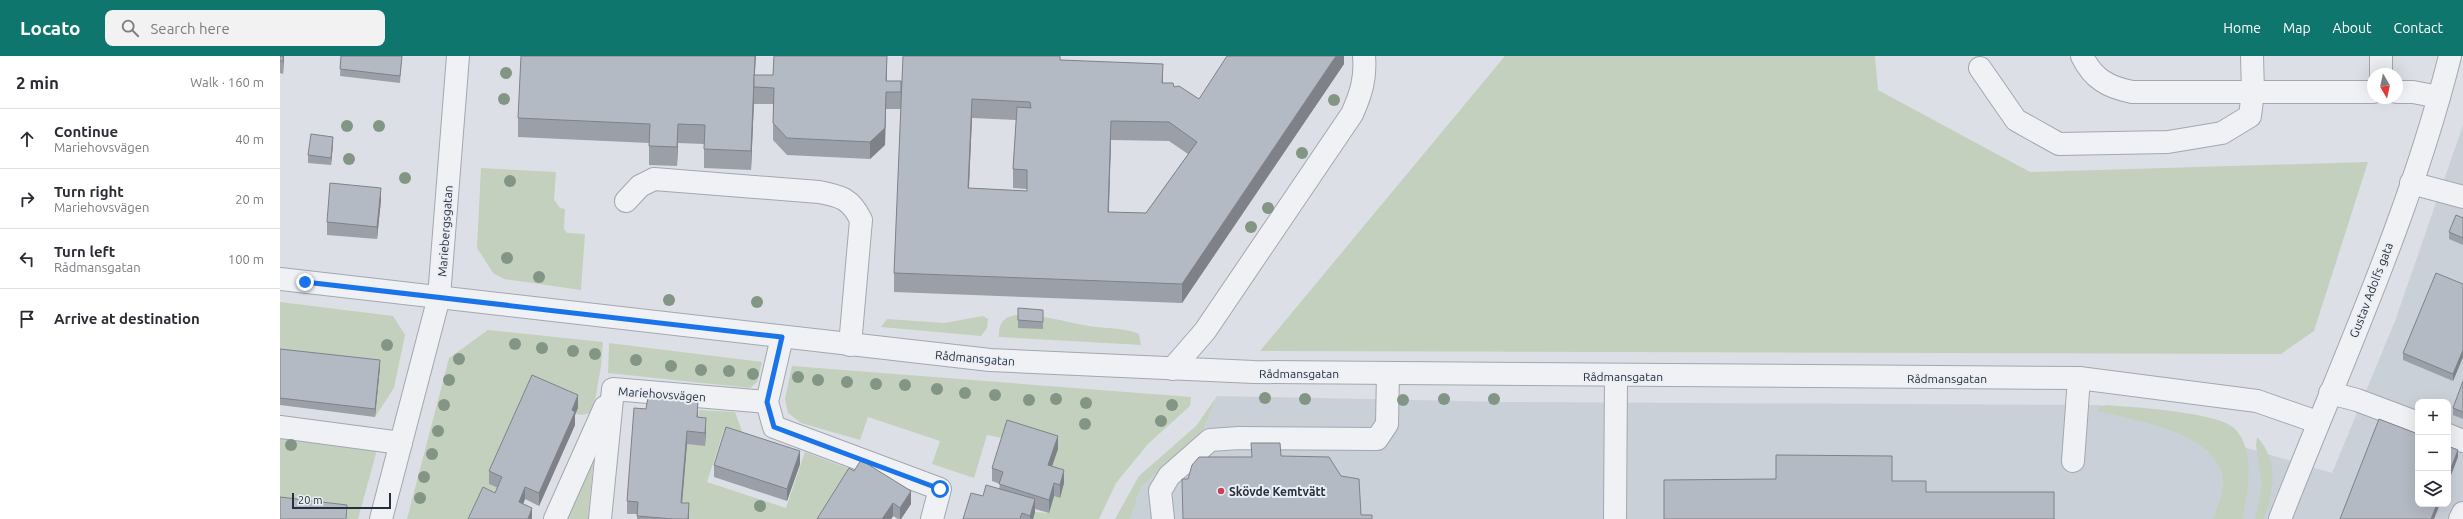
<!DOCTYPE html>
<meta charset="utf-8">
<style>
:root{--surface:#fff;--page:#f2f2f3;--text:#2b2b33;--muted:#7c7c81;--line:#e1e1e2;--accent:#0f766e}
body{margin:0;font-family:Ubuntu,sans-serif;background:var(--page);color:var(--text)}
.controls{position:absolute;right:12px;bottom:12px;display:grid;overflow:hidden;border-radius:8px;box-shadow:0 4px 16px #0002}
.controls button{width:36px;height:36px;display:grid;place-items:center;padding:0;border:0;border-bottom:1px solid var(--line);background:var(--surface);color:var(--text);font:20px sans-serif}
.compass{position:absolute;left:2087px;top:12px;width:36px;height:36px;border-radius:50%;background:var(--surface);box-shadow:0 4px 16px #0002;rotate:171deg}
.scale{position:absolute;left:12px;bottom:10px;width:99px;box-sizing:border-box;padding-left:4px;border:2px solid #262f3d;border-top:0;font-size:11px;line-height:14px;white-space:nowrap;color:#262f3d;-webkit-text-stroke:3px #ebeff4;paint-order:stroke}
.stop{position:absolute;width:12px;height:12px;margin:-9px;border:3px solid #1a73e8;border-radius:50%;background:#fff}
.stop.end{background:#1a73e8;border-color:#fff;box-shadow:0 1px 4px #0008}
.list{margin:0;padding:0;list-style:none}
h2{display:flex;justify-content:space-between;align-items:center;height:52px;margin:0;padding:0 16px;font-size:17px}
h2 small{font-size:13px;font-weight:400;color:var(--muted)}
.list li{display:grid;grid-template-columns:26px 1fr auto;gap:12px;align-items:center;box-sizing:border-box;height:60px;padding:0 16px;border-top:1px solid var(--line)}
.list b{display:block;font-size:15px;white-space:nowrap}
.list p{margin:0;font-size:13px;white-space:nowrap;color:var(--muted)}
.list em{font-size:13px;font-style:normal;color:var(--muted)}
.icon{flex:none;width:22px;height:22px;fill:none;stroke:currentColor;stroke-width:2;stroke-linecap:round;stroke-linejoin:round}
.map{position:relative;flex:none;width:2183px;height:463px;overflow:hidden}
header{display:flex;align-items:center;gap:24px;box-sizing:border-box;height:56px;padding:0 20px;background:var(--accent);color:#fff}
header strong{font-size:19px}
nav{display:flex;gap:22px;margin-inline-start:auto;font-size:14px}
.search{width:280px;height:36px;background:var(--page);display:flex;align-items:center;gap:10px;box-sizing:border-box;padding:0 14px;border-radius:8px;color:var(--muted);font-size:15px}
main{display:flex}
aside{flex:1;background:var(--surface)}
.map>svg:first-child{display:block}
</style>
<header>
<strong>Locato</strong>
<div class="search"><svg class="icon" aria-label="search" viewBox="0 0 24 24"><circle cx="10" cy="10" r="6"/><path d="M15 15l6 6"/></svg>Search here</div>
<nav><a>Home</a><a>Map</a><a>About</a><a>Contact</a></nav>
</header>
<main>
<aside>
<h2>2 min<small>Walk · 160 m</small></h2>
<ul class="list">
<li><svg class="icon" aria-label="ahead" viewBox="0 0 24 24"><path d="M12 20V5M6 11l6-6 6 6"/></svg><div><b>Continue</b><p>Mariehovsvägen</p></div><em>40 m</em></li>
<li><svg class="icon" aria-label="right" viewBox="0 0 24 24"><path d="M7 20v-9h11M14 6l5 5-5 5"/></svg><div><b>Turn right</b><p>Mariehovsvägen</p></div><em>20 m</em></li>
<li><svg class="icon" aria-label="left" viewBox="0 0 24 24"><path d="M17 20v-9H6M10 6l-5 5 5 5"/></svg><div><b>Turn left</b><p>Rådmansgatan</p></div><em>100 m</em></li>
<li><svg class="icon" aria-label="arrive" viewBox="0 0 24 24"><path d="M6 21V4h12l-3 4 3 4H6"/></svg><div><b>Arrive at destination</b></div></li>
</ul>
</aside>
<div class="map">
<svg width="2183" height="463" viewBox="0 0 2183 463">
<rect width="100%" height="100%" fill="#dce0e6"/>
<path fill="#cad0d8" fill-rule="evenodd" d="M2183,69V463H850L861,431L924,373L937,340L1228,346L1820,349L2052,417L2115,265ZM2138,346H2168V448H2138Z"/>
<g fill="#c3d0bd">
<polygon points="1225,0 1595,0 1598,34 1750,116 2088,106 2034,275 2001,298 980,295"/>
<polygon points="201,112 276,116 274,144 280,152 285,153 284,173 287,177 305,178 301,234 224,223 213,217 197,192"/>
<polygon points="0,246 113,260 125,279 114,332 95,361 0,300"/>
<path d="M738,259L763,273V261C779,263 794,268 809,270C826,273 843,271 859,278L861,289L719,281C718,267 724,260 738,259Z"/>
<polygon points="703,260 708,263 707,272 701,280 601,271 607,263 664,267"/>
<polygon points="208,274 323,286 321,310 313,356 302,359 296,358 298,352 209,428 222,434 194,463 127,463 169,302"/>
<polygon points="329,287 482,306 477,326 470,332 328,317"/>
<polygon points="512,310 911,341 910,350 868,388 836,427 819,463 753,463 755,456 769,457 768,422 778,393 707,379 694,422 652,408 660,385 588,361 580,384 521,367 508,357 505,343"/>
<polygon points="937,340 924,373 861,431 850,463 835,463 859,420 916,370"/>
<path d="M1826,349C1852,351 1937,356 1954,372C1976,392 1968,439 1962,463H1933C1938,449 1946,433 1942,418C1931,375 1855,365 1818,355L1817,352Z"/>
<polygon points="419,354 455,356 463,378 444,374 427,426 506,452 525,396 581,417 545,463 409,463 409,460 401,459 407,388 425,389 426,375 417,374"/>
<path d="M1977,381C1999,404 1994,436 1984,463H1975L1982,430L1976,389Z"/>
<polygon points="0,382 97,394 78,463 67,463 0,449"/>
<polygon points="314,399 308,463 278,463"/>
</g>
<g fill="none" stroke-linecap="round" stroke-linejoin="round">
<g stroke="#a2a7b0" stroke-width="24">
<g id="minor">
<path d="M1802,0C1813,23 1828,31 1852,36H2093"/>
<polyline points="1700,12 1736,64 1779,88 1888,86 1942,77 1970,60 1973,36 1972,0"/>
<polyline points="2101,18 2101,0"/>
<polyline points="2117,36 2133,36 2159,41"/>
<polyline points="2131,127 2183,141"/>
<path d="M346,145L360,130L374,123L539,136C561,140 571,143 581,164L570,289"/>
<polyline points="0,223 710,304 974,316 1799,322 1977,345 2037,366"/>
<polyline points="502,281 487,346 494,371 660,433 652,463"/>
<path d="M892,313L925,275L1072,58C1081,38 1086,22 1084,0"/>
<polyline points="2050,337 2077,344 2138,367"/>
<polyline points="0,371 121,387"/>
<polyline points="2168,379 2183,385"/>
<polyline points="1793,405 1799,322"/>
<polyline points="101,463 159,241 178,0"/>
<polyline points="275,463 325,351"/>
<polyline points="320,463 333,333 487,346"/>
<polyline points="883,463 880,435 889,420 930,384 959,382 1097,383 1107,368 1108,317"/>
<polyline points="1335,463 1336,320"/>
<path d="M2000,463C2060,310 2130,160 2170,0"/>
<polyline points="2180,463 2183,457"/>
</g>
</g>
<use href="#minor" stroke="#eff1f5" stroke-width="22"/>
</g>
<g fill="#839584">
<circle cx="226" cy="17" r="6"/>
<circle cx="224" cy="43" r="6"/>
<circle cx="1054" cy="44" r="6"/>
<circle cx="67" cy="70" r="6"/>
<circle cx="99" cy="70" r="6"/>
<circle cx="1022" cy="97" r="6"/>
<circle cx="69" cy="103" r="6"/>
<circle cx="125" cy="122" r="6"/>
<circle cx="230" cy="125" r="6"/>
<circle cx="988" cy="152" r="6"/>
<circle cx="971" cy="171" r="6"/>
<circle cx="227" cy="202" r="6"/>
<circle cx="259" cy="221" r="6"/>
<circle cx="389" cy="244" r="6"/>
<circle cx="477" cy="246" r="6"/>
<circle cx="235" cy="288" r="6"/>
<circle cx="107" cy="289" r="6"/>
<circle cx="262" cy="292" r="6"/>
<circle cx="293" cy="295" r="6"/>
<circle cx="315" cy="298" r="6"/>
<circle cx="179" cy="303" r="6"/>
<circle cx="356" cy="304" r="6"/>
<circle cx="391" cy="310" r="6"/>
<circle cx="421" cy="314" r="6"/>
<circle cx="449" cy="315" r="6"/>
<circle cx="473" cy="318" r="6"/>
<circle cx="518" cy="321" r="6"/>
<circle cx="169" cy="324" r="6"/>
<circle cx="538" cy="324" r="6"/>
<circle cx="567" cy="326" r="6"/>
<circle cx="596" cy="328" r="6"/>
<circle cx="625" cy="329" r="6"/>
<circle cx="657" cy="333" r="6"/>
<circle cx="685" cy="337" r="6"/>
<circle cx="715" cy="339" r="6"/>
<circle cx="985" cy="342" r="6"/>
<circle cx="776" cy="343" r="6"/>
<circle cx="1025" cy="343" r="6"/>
<circle cx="1164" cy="343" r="6"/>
<circle cx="1214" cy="343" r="6"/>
<circle cx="749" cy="344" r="6"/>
<circle cx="1123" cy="344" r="6"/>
<circle cx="806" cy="347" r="6"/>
<circle cx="164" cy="349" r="6"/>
<circle cx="892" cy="349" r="6"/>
<circle cx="881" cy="365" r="6"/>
<circle cx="805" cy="368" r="6"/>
<circle cx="158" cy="375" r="6"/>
<circle cx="11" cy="389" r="6"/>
<circle cx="152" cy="398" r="6"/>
<circle cx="144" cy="421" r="6"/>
<circle cx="140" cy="442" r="6"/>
<circle cx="480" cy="450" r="6"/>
</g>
<g fill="#9ba0a8" fill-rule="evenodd">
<polygon points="0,0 4,0 3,18 0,17"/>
<polygon points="61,0 122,0 120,27 60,20"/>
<path d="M607,0V25H621L780,0V4L883,27L894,31L919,43L1064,0V8L902,247L614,236V217L621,53H606L605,89L590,103L507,99L493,84V48H474V45L471,114L424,112V88L398,87L397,110L369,109V87L238,81V62L475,19H493ZM692,62L736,64L733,113V132L747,133V135L689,132ZM831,84L889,85L908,98L866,157L829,156Z"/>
<polygon points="53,88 51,109 28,107 28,99"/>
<polygon points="101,144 97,183 47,179 47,166"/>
<polygon points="2183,162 2183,189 2169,183 2169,176"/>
<polygon points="2183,228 2183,301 2173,325 2123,304 2123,297"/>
<polygon points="763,261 763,273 738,272 738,264"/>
<polygon points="0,293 100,311 95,361 0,349"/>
<polygon points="2183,325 2183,363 2173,359 2173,352"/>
<polygon points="298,352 295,359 295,369 259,450 245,443 243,448 252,463 215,437 218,432 209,428 209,415"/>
<polygon points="418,361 426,375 425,390 407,388 402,447 409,447 409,463 357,463 357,458 347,458 347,445"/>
<polygon points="778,393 772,410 784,427 780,442 774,440 769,457 755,453 755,456 753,463 683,463 703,440 719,433 720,428 712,425 712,412"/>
<polygon points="520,408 507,445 434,421 434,409"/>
<polygon points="574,415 631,448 621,463 618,463 613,460 611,463 537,463"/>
</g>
<g fill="#7e8288">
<polygon points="3,0 4,0 3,18"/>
<polygon points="475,0 476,0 474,31 474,45 471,114 471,95"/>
<polygon points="607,0 605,89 590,103 590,86"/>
<polygon points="1056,0 1064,0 1064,8 902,247 902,228"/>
<polygon points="883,8 883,27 882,46 882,27"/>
<polygon points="692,43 692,62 688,151 688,132"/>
<polygon points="831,65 831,84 828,175 828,156"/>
<polygon points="398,68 398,87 397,110 397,91"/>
<polygon points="53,81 53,88 51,109 51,102"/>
<polygon points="101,132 101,144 97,183 97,171"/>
<polygon points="2183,294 2183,301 2173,325 2173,318"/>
<polygon points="100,304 100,311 95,361 95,353"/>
<polygon points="298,339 298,352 295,359 295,369 259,450 259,437"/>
<polygon points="418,345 418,358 417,374 417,361"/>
<polygon points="426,362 426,375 425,390 425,377"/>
<polygon points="407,375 407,388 401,459 401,447"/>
<polygon points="778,380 778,393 768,422 768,409"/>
<polygon points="2178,394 2178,401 2168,427 2168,420"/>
<polygon points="520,395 520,408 507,445 507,433"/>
<polygon points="784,414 784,427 780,442 780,429"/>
<polygon points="774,427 774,440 769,457 769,444"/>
<polygon points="245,431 245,443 239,459 239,446"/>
<polygon points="631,435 631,448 621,463 620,463 620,452"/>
<polygon points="755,443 755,456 753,463 750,463 750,460"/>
<polygon points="409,447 409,463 408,463"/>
<polygon points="613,447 613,460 611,463 602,463"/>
<polygon points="2157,448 2160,448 2154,463 2151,463"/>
<polygon points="252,452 252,463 248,463"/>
</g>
<g fill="#b4bac3" stroke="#7e8288" fill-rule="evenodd">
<rect x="0" y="0" width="3" height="5"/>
<polygon points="61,0 122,0 120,20 60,13"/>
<polygon points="241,0 475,0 471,95 424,93 425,69 398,68 397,91 369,90 370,68 238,62"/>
<polygon points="494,0 607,0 606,25 621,25 621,36 606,36 605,72 590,86 507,82 493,67 494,32 474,31 474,19 493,19"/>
<path d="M623,0H780V4L883,8L882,27H893L894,31L899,30L919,43L947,0H1056L902,228L614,217ZM692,43L750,46L751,52L737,51L733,113L747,114V135L688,132ZM831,65L889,66L917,86L866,157L828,156Z"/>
<polygon points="31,78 53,81 51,102 28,99"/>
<polygon points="50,127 101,132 97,171 47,166"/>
<polygon points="2176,159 2183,162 2183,182 2169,176"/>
<polygon points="2156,217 2183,228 2183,294 2173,318 2123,297"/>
<polygon points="738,252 763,254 763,266 738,264"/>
<polygon points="0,293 100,304 95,353 0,342"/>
<polygon points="252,319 298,339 292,354 295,356 259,437 245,431 239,446 252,452 248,463 188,463 203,431 215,437 222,421 209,415"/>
<polygon points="2183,325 2183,356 2173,352"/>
<polygon points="368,341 418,345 417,361 426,362 425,377 407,375 401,447 409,447 408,463 393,463 357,460 358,446 347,445 354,352 366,353"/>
<polygon points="2099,363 2138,378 2138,448 2157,448 2151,463 2060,463"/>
<polygon points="727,364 778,380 768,409 784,414 780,429 774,427 769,444 719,428 723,416 712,412"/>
<polygon points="446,371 520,395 507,433 434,409"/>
<polygon points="971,387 1000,387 1001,400 1049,401 1061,420 1079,423 1081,459 1092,459 1092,463 903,463 902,423 908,423 912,409 919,401 972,401"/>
<polygon points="2168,390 2178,394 2168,420"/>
<polygon points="1496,399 1612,400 1612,425 1646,425 1646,436 1774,436 1774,463 1384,463 1384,424 1496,423"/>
<polygon points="581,404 631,435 620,452 613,447 602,463 537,463 569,412 574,415"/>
<polygon points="706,429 755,443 750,460 742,457 740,463 683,463 691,437 703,440"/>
<polygon points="0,441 67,449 66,463 0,463"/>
</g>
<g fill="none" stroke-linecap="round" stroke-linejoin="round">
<polyline stroke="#1a73e8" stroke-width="5" points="25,226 502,281 487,346 494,371 660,433"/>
</g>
<circle fill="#cd3f58" stroke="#ebeff4" stroke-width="1.5" cx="941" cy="435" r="4"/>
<g text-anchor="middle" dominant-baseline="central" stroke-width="4" stroke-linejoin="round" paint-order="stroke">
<g font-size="12" fill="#262f3d" stroke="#ebeff4">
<text transform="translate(165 175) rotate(-86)">Mariebergsgatan</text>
<text transform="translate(2091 234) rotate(-69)">Gustav Adolfs gata</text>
<text transform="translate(695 302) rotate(5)">Rådmansgatan</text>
<text x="1019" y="317">Rådmansgatan</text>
<text x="1343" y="320">Rådmansgatan</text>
<text x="1667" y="322">Rådmansgatan</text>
<text transform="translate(382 338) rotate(4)">Mariehovsvägen</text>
</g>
<g font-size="12" font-weight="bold" fill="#262f3d" stroke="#ebeff4" text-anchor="start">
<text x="949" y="435">Skövde Kemtvätt</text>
</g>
</g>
</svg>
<div class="controls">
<button>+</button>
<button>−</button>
<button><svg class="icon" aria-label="layers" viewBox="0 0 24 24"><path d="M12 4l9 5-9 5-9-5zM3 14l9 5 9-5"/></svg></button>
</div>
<svg class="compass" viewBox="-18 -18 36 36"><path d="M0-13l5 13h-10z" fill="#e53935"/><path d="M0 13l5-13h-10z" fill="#7c7c81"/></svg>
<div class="scale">20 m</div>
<div class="stop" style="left:660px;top:433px"></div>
<div class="stop end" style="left:25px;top:226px"></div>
</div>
</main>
